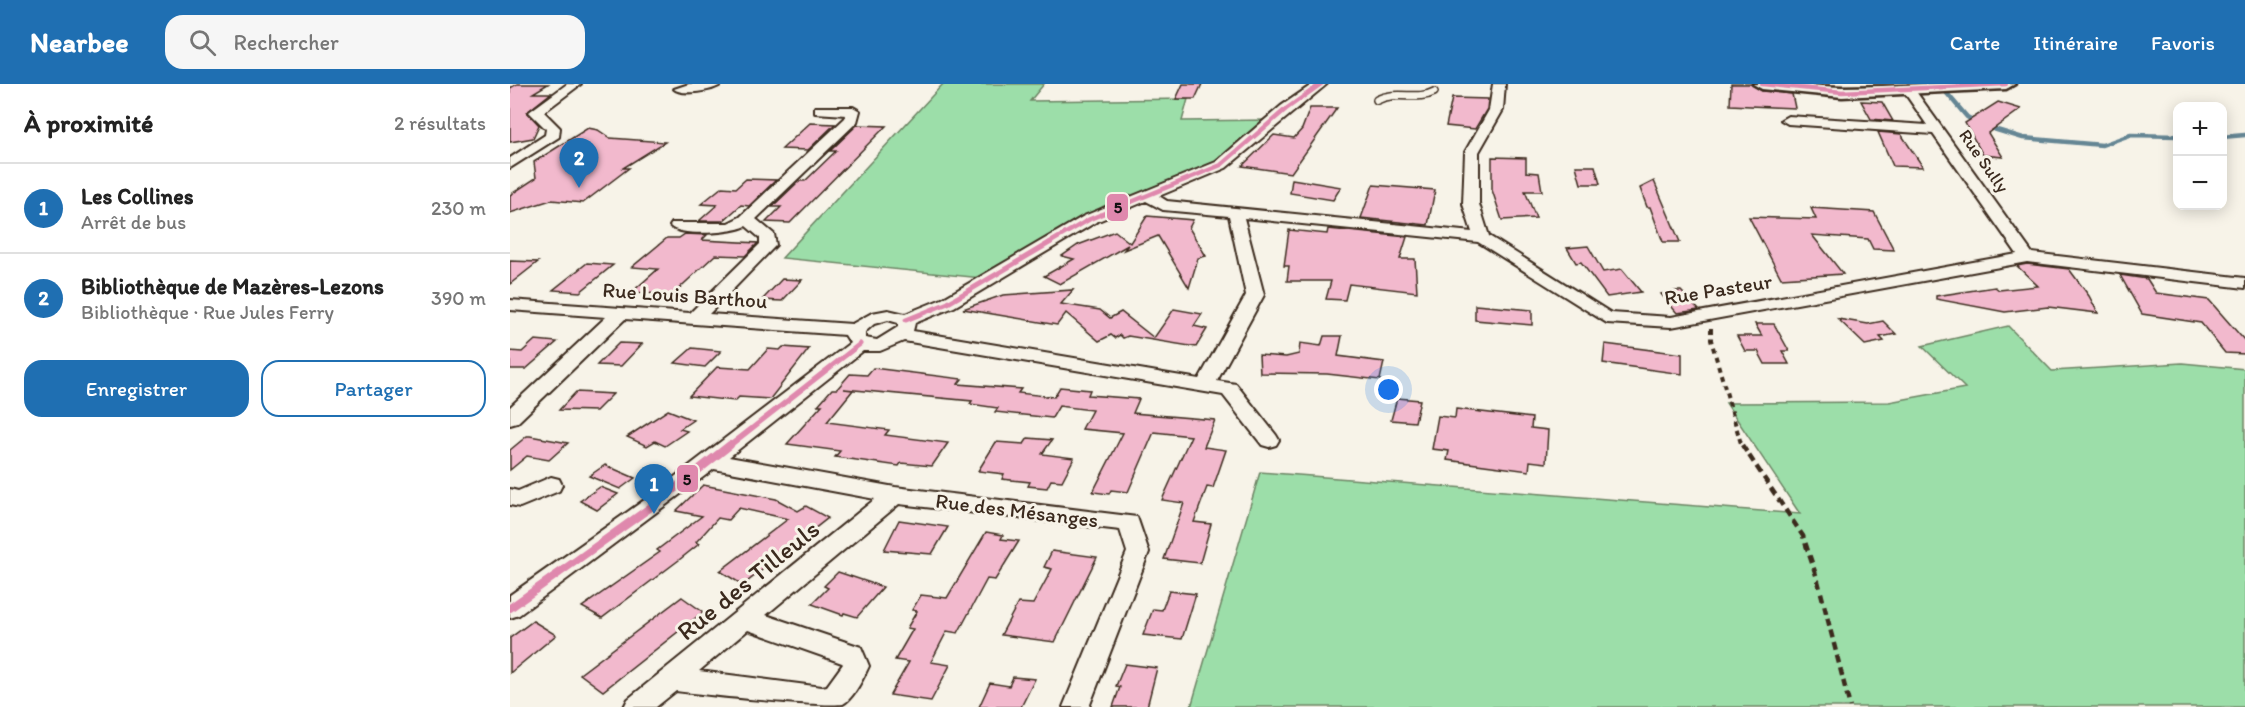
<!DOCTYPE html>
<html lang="fr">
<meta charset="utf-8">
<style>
:root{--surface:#fff;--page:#f6f6f6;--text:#222;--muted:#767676;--line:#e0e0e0;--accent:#1f6fb2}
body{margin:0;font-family:Itim,sans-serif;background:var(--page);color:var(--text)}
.controls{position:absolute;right:18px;top:18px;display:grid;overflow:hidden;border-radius:12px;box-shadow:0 3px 15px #0003}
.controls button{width:54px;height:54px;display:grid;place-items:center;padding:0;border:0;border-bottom:2px solid var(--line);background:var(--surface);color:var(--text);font:30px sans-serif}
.you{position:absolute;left:879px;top:306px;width:21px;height:21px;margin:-15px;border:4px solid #fff;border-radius:50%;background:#1a73e8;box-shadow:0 0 0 9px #1a73e833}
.badge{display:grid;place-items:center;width:39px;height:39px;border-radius:50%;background:var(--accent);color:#fff;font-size:20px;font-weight:700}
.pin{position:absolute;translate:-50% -50px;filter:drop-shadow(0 2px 3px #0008)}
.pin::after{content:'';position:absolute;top:32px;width:21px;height:18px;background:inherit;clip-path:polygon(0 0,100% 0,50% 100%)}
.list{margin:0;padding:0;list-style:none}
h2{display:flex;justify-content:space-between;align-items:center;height:78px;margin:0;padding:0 24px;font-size:26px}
h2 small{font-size:20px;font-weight:400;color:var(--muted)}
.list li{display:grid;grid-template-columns:39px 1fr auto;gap:18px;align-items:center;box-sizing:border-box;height:90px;padding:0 24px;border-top:2px solid var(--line)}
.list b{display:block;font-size:22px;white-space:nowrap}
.list p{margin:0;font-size:20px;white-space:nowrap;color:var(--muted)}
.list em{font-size:20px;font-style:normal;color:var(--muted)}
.actions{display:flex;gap:12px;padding:18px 24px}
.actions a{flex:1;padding:14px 0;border:2px solid var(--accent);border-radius:18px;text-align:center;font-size:21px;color:var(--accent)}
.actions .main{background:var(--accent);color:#fff}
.icon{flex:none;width:33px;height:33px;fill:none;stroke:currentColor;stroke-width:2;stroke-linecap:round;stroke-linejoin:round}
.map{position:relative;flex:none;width:1735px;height:623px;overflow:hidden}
header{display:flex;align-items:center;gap:36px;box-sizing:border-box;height:84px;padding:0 30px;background:var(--accent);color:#fff}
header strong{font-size:28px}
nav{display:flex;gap:33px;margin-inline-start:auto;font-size:21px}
.search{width:420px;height:54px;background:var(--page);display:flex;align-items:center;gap:15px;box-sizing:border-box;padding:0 21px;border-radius:18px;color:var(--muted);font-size:22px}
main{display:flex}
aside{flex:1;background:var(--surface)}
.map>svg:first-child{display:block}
</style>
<header>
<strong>Nearbee</strong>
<div class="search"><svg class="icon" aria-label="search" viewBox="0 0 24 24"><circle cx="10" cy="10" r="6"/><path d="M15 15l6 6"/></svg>Rechercher</div>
<nav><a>Carte</a><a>Itinéraire</a><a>Favoris</a></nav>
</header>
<main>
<aside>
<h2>À proximité<small>2 résultats</small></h2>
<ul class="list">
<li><span class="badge">1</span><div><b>Les Collines</b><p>Arrêt de bus</p></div><em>230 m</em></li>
<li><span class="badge">2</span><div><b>Bibliothèque de Mazères-Lezons</b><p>Bibliothèque · Rue Jules Ferry</p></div><em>390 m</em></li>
</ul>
<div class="actions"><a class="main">Enregistrer</a><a>Partager</a></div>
</aside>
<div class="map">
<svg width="1735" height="623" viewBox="0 0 1735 623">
<rect width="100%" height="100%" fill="#f7f3e8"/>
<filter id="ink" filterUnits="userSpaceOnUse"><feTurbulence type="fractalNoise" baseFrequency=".0167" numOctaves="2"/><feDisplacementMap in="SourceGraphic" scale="12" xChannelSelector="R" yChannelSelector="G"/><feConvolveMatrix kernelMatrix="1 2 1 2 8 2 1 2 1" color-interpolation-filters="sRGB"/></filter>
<g filter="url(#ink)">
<g fill="#9cdea9" stroke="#6c8464" stroke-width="1.5">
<polygon points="433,0 534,0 520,17 678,15 672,37 759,36 710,80 594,122 472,194 272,174"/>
<polygon points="1498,242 1542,287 1672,279 1735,285 1735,623 681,623 750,388 1290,430 1216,319 1379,318 1455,304 1412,262"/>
</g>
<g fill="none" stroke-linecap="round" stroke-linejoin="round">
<g stroke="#658694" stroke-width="4.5">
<polyline points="1429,0 1457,33 1468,39"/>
<polyline points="1477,43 1513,54 1592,61 1620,51 1668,52"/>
<polyline points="1712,53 1735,51"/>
</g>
</g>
<g fill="#f2b9cd" stroke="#3b2a1e" stroke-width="1.5">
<polygon points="7,0 38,0 23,9 41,9 17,28 29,41 23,54 0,58 0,4"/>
<polygon points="673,0 692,0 685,15 666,15"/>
<polygon points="1221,0 1241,0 1252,7 1282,10 1285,24 1220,21"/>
<polygon points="942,14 978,15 977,25 965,45 936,42"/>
<polygon points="1351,17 1372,18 1383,37 1361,35"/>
<polygon points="1488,18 1511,25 1478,49 1493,73 1473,71 1455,39"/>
<polygon points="800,24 827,24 781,89 732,82 764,51 784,54 792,45"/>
<polygon points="300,39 325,40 298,66 272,65"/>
<polygon points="347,41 376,42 280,139 256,138 271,123 262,123 289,97 295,97 326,67 320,67"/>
<polygon points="78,44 88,46 100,54 155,58 113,84 119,84 73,119 41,116 0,129 0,111 26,94 24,78"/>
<polygon points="1368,48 1391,50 1413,83 1383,82"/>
<polygon points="982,73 1016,74 1016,88 1029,89 1032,107 1015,107 1026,134 992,136 982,106"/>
<polygon points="1066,82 1085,82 1090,100 1071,100"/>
<polygon points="236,95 266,96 239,122 231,121 213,137 189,137 207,121 191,120 212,103 226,104"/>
<polygon points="782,95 831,103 823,116 780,109"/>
<polygon points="1144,97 1170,158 1153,158 1140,123 1137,123 1130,104"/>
<polygon points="863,101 925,106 918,141 851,134"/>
<polygon points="1301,124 1364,128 1384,166 1363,165 1358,155 1302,151 1333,190 1271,194 1239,133 1306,135"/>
<polygon points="637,132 683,136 679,144 696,172 688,174 679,204 648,152 614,166 618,161 550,200 534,192 564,175 552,172 568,161 605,147 620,159"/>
<polygon points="818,145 897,153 890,175 905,175 907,208 839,200 835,216 816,215 821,197 777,197 779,182 774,182 779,146 817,150"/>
<polygon points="175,150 197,151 192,156 248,159 235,172 205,171 162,211 122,208 148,185 122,183 157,154 169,154"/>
<polygon points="1078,162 1093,188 1112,185 1131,208 1097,213 1071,178 1066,179 1057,164"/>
<polygon points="0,177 28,178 0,200"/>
<polygon points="77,179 103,181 70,208 43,206"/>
<polygon points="1517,180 1559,185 1579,212 1588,229 1538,223 1495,228 1426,215 1426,212 1485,203 1489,206 1528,202 1507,182"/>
<polygon points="1610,191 1637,195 1646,209 1699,216 1735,257 1735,270 1715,269 1691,239 1632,230"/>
<polygon points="272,195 292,196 272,217 252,216"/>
<polygon points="563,206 551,220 590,226 600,234 611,228 644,254 664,225 692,230 684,242 697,245 686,263 618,252 613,254 610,251 605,254 601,251 589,257 556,229 547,241 453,225 493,211"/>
<polygon points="1166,207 1171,207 1189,226 1167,229 1151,210"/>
<polygon points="965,221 1022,226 1022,241 965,236"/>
<polygon points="1328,235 1358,240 1373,237 1386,250 1370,253 1374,257 1355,261"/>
<polygon points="1245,240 1264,240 1279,267 1272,267 1279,280 1255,280 1248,267 1235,267 1227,252 1252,252"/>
<polygon points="814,252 832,252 828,272 874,278 870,296 817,290 750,289 749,271 776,273 789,270 790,259 811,262"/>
<polygon points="25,256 47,258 16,285 0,285 0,267 12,268"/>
<polygon points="109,259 132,260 111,282 87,281"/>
<polygon points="1095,260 1172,270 1172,290 1093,279"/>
<polygon points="273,263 299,265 260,315 229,313 225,317 179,312 207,283 240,285 258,265 270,266"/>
<polygon points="182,264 211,267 195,283 165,279"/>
<polygon points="363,284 452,295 448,300 511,305 508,309 544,313 550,303 580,306 578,311 629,315 623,329 705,336 694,363 716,366 703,404 697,403 684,438 701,440 690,479 654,475 674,419 652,416 681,352 644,348 618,408 601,406 599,410 583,408 613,349 572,345 582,326 549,322 542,334 485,328 488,324 460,320 462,317 334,305 343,306 317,338 379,346 375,351 438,359 422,382 391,379 389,382 325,373 330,367 277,360 312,321 308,321 322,305 327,305 340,290 357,291"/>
<polygon points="66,308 103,310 86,327 49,326"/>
<polygon points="887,314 910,316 905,338 881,336"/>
<polygon points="946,325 1022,334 1021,344 1038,346 1036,379 1020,377 1019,387 937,376 939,367 922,365 928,332 945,334"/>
<polygon points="158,326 183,336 170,345 177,347 155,362 145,357 137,362 117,353"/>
<polygon points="17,352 20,352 58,359 39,376 17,372 0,386 0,366"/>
<polygon points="518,354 542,356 532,370 564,374 552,397 541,396 537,404 518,402 520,398 492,395 494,390 468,387 486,358 514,360"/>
<polygon points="95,381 125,394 110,405 79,392"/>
<polygon points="193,401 266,415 288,427 296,422 318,434 233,501 210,487 278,435 229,424 218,436 208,434 186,458 189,460 169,476 92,534 72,523 150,468 147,466 192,432 166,427"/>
<polygon points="90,403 108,410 87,426 70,417"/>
<polygon points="389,436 438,443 422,470 374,466"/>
<polygon points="476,448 493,451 491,455 509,457 485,496 477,495 448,549 437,547 421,578 440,581 421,617 380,611 399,578 385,576 403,545 397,544 407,527 402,526 411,511 437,514"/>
<polygon points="542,467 587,473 545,558 491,551 508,519 523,520 542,485 534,483"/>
<polygon points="328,488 373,503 347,533 334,529 333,531 302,520 318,504 314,502"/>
<polygon points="659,507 686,510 672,555 633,551 643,525 652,526"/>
<polygon points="172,513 193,528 93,607 70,590"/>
<polygon points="23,537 46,551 0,589 0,554"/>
<polygon points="615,580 647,584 637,623 603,623 610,603 606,602"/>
<polygon points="503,593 525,595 511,623 469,623 480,599 499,602"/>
</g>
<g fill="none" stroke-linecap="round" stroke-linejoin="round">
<g stroke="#3b2a1e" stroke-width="10">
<path id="lane" d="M867,16C887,6 907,17 924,8"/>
</g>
<g stroke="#3b2a1e" stroke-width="4">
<g id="street">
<polygon points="57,0 71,0 34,28 50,44 49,53 0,84 0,74 35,51 36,45 19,28"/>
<path d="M179,0H212C204,7 172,12 164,5Z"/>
<path d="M803,0H817L716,84L649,112L657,117L962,148L953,120L955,68L979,26L983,0H995L993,26L969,68V120L979,152L1101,229L1161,233L1507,170L1423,50L1278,40L1271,36L1278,32L1417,41L1392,5L1398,1L1402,2L1522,169L1735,194V204L1517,178L1161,243L1097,239L968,158L734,134L754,211L707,297L726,300L766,351L769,356L766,361L759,363L752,361L713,311L394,257L370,267H353L219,373L385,403L627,433L639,468L579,623H553L617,468L610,446L389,420L256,531L351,563L359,582C354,593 343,615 333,620C310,623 196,611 166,607L146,623H114L118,615L365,415L204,385L9,531L0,534V511L133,417L340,259L335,251L115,235L7,339L0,341V323L96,233L0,226V216L180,229L250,160V154L236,142C223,149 170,153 160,142L162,139H218L230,133L335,34L336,31L305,29V23H343L350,27L347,38L246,135L264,150L266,161L199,230L342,240L362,229L378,226L395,230L432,215L574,132L706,78L771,22ZM636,117L653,126L719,132L736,211L689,295L403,247L405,239L444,223L586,138ZM378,236L388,239V243L367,256L355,254V248L364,240ZM238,546L332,579L333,580L317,602L312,603L189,587Z"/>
<polygon points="41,393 49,395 52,401 49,407 10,423 0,421 0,405 8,407"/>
</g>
</g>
<g stroke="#3b2a1e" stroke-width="5">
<polygon id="secondary" points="1243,0 1332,3 1505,0 1496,5 1332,13 1252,5"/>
</g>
<polyline stroke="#3b2a1e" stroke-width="4" stroke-dasharray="5 4.5" stroke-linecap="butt" points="1201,244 1201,256 1232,363"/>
<polyline stroke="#3b2a1e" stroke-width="4.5" stroke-dasharray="8 5" stroke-linecap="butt" points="1232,361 1293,452 1308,497 1340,623"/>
<use href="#lane" stroke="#f7f3e8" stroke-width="7"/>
<use href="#street" fill="#f7f3e8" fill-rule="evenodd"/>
<use href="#secondary" fill="#f7f3e8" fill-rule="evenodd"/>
<g stroke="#f7f3e8" stroke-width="8">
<g id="bus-1-far2">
<polyline points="1252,0 1332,8 1496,0"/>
<polyline points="539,159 580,135 711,81 776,25 811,0"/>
</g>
</g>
<g stroke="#f7f3e8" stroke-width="10">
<g id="bus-1-far1">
<polyline points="396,236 438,219 541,158"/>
<polyline points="218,363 350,260"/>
</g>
</g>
<g stroke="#f7f3e8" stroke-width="12">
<polyline id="bus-1" points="0,524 141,423 220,361"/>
</g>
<use href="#bus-1-far2" stroke="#df88ad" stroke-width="4.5"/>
<use href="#bus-1-far1" stroke="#df88ad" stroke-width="5"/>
<use href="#bus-1" stroke="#df88ad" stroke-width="8"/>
</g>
</g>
<g text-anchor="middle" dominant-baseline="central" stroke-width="6" stroke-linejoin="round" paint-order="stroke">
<g font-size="18" fill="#3b2a1e" stroke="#f7f3e8">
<text transform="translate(1474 77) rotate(55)">Rue Sully</text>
</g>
<g font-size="21" fill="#3b2a1e" stroke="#f7f3e8">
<text transform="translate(1208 205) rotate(-9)">Rue Pasteur</text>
<text transform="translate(175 211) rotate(4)">Rue Louis Barthou</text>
<text transform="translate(507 426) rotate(7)">Rue des Mésanges</text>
</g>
<g font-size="26" fill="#3b2a1e" stroke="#f7f3e8">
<text transform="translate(238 496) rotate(-39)">Rue des Tilleuls</text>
</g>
</g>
<g stroke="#f7f3e8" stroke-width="2">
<rect x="596" y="109" width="23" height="29" rx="6" fill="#df88ad"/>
<rect x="166" y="380" width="23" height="29" rx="6" fill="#df88ad"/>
</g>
<g font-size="16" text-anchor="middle" font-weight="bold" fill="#111">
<text x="608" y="129">5</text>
<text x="177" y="401">5</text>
</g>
</svg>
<div class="controls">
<button>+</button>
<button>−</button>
</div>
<div class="you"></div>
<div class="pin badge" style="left:144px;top:430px">1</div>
<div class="pin badge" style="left:69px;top:104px">2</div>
</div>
</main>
